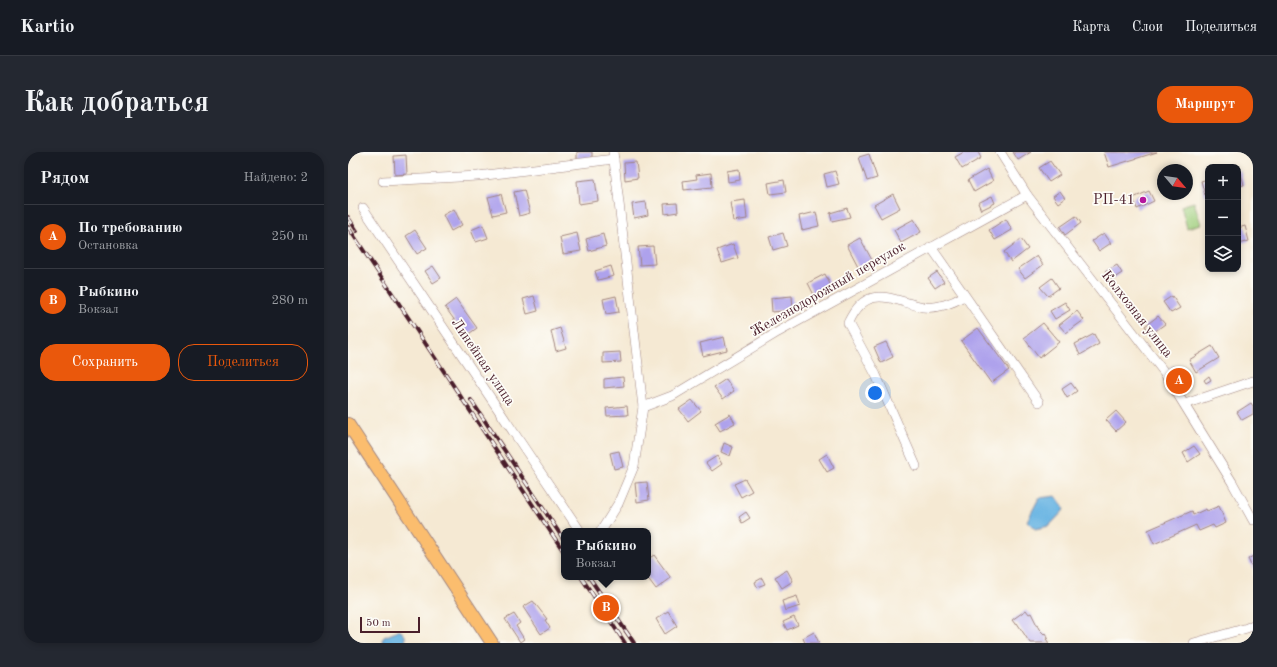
<!DOCTYPE html>
<html lang="ru">
<meta charset="utf-8">
<style>
:root{--surface:#171b24;--page:#242831;--text:#f1f3f6;--muted:#9ea1a6;--line:#363941;--accent:#ea580c}
body{margin:0;font-family:"Old Standard TT",serif;background:var(--page);color:var(--text)}
.controls{position:absolute;right:12px;top:12px;display:grid;overflow:hidden;border-radius:8px;box-shadow:0 2px 6px #0003}
.controls button{width:36px;height:36px;display:grid;place-items:center;padding:0;border:0;border-bottom:1px solid var(--line);background:var(--surface);color:var(--text);font:20px sans-serif}
.compass{position:absolute;left:809px;top:12px;width:36px;height:36px;border-radius:50%;background:var(--surface);box-shadow:0 2px 6px #0003;rotate:119deg}
.scale{position:absolute;left:12px;bottom:10px;width:60px;box-sizing:border-box;padding-left:4px;border:2px solid #4a1f2b;border-top:0;font-size:11px;line-height:14px;white-space:nowrap;color:#4a1f2b;-webkit-text-stroke:3px #fdfcf7;paint-order:stroke}
.you{position:absolute;left:527px;top:241px;width:14px;height:14px;margin:-10px;border:3px solid #fff;border-radius:50%;background:#1a73e8;box-shadow:0 0 0 6px #1a73e833}
.badge{display:grid;place-items:center;width:26px;height:26px;border-radius:50%;background:var(--accent);color:#fff;font-size:13px;font-weight:700}
.pin{position:absolute;translate:-50% -50%;border:2px solid #fff;box-shadow:0 1px 4px #0006}
.popup{position:absolute;left:213px;top:376px;width:90px;height:52px;box-sizing:border-box;display:grid;place-content:center;border-radius:8px;background:var(--surface);filter:drop-shadow(0 1px 3px #0005);font-size:13px;white-space:nowrap;color:var(--muted)}
.popup b{font-size:15px;color:var(--text)}
.popup::after{content:'';position:absolute;left:50%;top:100%;margin-left:-8px;border:8px solid transparent;border-top-color:var(--surface)}
.list{margin:0;padding:0;list-style:none}
h2{display:flex;justify-content:space-between;align-items:center;height:52px;margin:0;padding:0 16px;font-size:17px}
h2 small{font-size:13px;font-weight:400;color:var(--muted)}
.list li{display:grid;grid-template-columns:26px 1fr auto;gap:12px;align-items:center;box-sizing:border-box;height:64px;padding:0 16px;border-top:1px solid var(--line)}
.list b{display:block;font-size:15px;white-space:nowrap}
.list p{margin:0;font-size:13px;white-space:nowrap;color:var(--muted)}
.list em{font-size:13px;font-style:normal;color:var(--muted)}
.actions{display:flex;gap:8px;padding:12px 16px}
.actions a{flex:1;padding:9px 0;border:1px solid var(--accent);border-radius:16px;text-align:center;font-size:14px;color:var(--accent)}
.actions .main{background:var(--accent);color:#fff}
.icon{flex:none;width:22px;height:22px;fill:none;stroke:currentColor;stroke-width:2;stroke-linecap:round;stroke-linejoin:round}
.map{position:relative;flex:none;width:905px;height:491px;overflow:hidden;border-radius:16px}
header{display:flex;align-items:center;gap:24px;box-sizing:border-box;height:56px;padding:0 20px;background:var(--surface);border-bottom:1px solid var(--line)}
header strong{font-size:19px}
nav{display:flex;gap:22px;margin-inline-start:auto;font-size:14px}
.intro{display:flex;align-items:center;justify-content:space-between;box-sizing:border-box;height:96px;padding:0 24px}
h1{margin:0;font-size:28px}
.button{padding:10px 18px;border-radius:16px;background:var(--accent);color:#fff;font-size:14px;font-weight:700}
main{display:flex;gap:24px;padding:0 24px}
aside{flex:1;background:var(--surface);border-radius:16px;box-shadow:0 2px 6px #0003}
.map>svg:first-child{display:block}
</style>
<header>
<strong>Kartio</strong>
<nav><a>Карта</a><a>Слои</a><a>Поделиться</a></nav>
</header>
<div class="intro"><h1>Как добраться</h1><a class="button">Маршрут</a></div>
<main>
<aside>
<h2>Рядом<small>Найдено: 2</small></h2>
<ul class="list">
<li><span class="badge">A</span><div><b>По требованию</b><p>Остановка</p></div><em>250 m</em></li>
<li><span class="badge">B</span><div><b>Рыбкино</b><p>Вокзал</p></div><em>280 m</em></li>
</ul>
<div class="actions"><a class="main">Сохранить</a><a>Поделиться</a></div>
</aside>
<div class="map">
<svg width="905" height="491" viewBox="0 0 905 491">
<rect width="100%" height="100%" fill="#fdfcf7"/>
<filter id="ink" filterUnits="userSpaceOnUse"><feTurbulence type="fractalNoise" baseFrequency=".025" numOctaves="2"/><feDisplacementMap in="SourceGraphic" scale="8" xChannelSelector="R" yChannelSelector="G"/><feConvolveMatrix kernelMatrix="1 2 1 2 8 2 1 2 1" color-interpolation-filters="sRGB"/></filter>
<filter id="wash" filterUnits="userSpaceOnUse"><feTurbulence type="fractalNoise" baseFrequency=".012" numOctaves="4" result="noise"/><feDisplacementMap in="SourceGraphic" scale="16" xChannelSelector="R" yChannelSelector="G"/><feGaussianBlur stdDeviation="0.9" result="paint"/><feColorMatrix in="noise" values="0 0 0 0 0 0 0 0 0 0 0 0 0 0 0 0 0 1.4 0 .05"/><feComposite in="paint" operator="in"/></filter>
<g filter="url(#wash)">
<rect width="100%" height="100%" fill="#f5e9d3"/>
<polygon fill="#a0cf7e" stroke="#757754" points="846,50 853,72 839,76 833,54"/>
<g fill="#6bb5e3" stroke="#5a6a87">
<polygon points="708,344 717,357 701,374 687,377 679,369 691,346"/>
<path d="M50,478C56,480 59,485 57,491H35L34,488L36,485L48,480Z"/>
</g>
<g id="blocks">
<g fill="#aea2ec">
<rect x="229" y="0" width="15" height="8"/>
<polygon points="616,0 630,0 633,6 614,17 607,5"/>
<polygon points="665,0 683,0 670,8"/>
<polygon points="756,0 809,0 761,15"/>
<polygon points="521,2 529,26 519,29 511,5"/>
<polygon points="58,3 59,22 47,23 46,4"/>
<polygon points="702,9 712,23 701,30 691,16"/>
<polygon points="288,10 290,26 277,28 276,11"/>
<polygon points="391,17 392,28 380,30 379,19"/>
<polygon points="639,17 645,29 626,40 620,28"/>
<polygon points="890,18 892,18 896,33 890,34"/>
<polygon points="487,19 491,32 479,35 476,22"/>
<polygon points="363,21 364,35 336,38 335,29 349,27 348,23"/>
<polygon points="247,27 250,49 231,52 229,29"/>
<polygon points="860,27 860,43 857,43 853,29"/>
<polygon points="436,28 438,40 422,42 420,31"/>
<polygon points="176,38 182,61 171,64 166,40"/>
<polygon points="712,39 717,46 710,51 705,44"/>
<polygon points="801,39 806,49 789,57 785,46"/>
<polygon points="153,42 158,60 145,63 140,45"/>
<polygon points="545,42 552,56 533,66 526,53"/>
<polygon points="644,44 647,51 633,58 630,51"/>
<polygon points="397,48 399,67 385,69 382,50"/>
<polygon points="298,50 300,63 286,66 284,52"/>
<polygon points="329,51 330,60 317,62 316,52"/>
<polygon points="499,56 502,65 484,69 482,61"/>
<polygon points="106,57 114,73 103,79 95,63"/>
<polygon points="468,60 471,74 454,78 451,64"/>
<polygon points="728,64 733,71 717,83 712,75"/>
<polygon points="566,67 573,80 553,91 546,78"/>
<polygon points="658,67 664,78 647,88 641,78"/>
<polygon points="135,73 140,86 128,90 123,78"/>
<polygon points="897,74 901,89 890,92 890,76"/>
<polygon points="67,78 79,96 69,102 58,84"/>
<polygon points="229,81 233,99 215,102 212,85"/>
<polygon points="435,81 439,94 425,98 421,85"/>
<polygon points="756,81 763,91 751,99 744,89"/>
<polygon points="255,82 258,94 241,99 238,87"/>
<polygon points="512,86 524,108 511,116 499,93"/>
<polygon points="673,87 680,97 663,110 656,100"/>
<polygon points="385,92 390,106 374,111 369,98"/>
<polygon points="305,94 307,112 292,113 290,95"/>
<polygon points="689,104 695,113 677,126 670,117"/>
<polygon points="769,113 774,121 763,128 757,120"/>
<polygon points="85,114 93,126 85,131 77,119"/>
<polygon points="263,114 266,124 250,128 247,119"/>
<polygon points="589,120 596,130 587,136 580,126"/>
<polygon points="477,122 484,136 467,145 460,131"/>
<polygon points="704,126 711,136 700,144 692,135"/>
<polygon points="186,144 190,159 179,162 175,147"/>
<polygon points="268,144 271,160 258,162 255,147"/>
<polygon points="444,144 445,158 424,160 423,146"/>
<polygon points="824,144 832,156 823,161 815,150"/>
<polygon points="108,147 129,176 118,184 97,155"/>
<polygon points="717,150 722,158 707,167 702,159"/>
<polygon points="729,159 736,168 718,181 711,173"/>
<polygon points="810,164 817,172 803,182 797,174"/>
<polygon points="695,171 711,190 691,206 676,186"/>
<polygon points="212,176 218,196 208,199 203,179"/>
<polygon points="630,176 661,218 643,231 613,189"/>
<polygon points="746,182 751,192 732,203 727,192"/>
<polygon points="376,185 379,198 355,204 352,191"/>
<polygon points="538,190 545,205 533,211 526,195"/>
<polygon points="864,194 871,206 848,220 841,208"/>
<polygon points="272,200 273,210 255,211 255,201"/>
<polygon points="825,214 832,223 828,226 822,217"/>
<polygon points="861,224 863,228 858,231 856,228"/>
<polygon points="275,225 276,234 256,236 256,227"/>
<polygon points="378,227 386,239 375,247 366,235"/>
<polygon points="723,231 729,239 719,246 714,237"/>
<polygon points="344,248 353,259 340,269 331,257"/>
<polygon points="903,251 905,254 905,262 894,268 889,260"/>
<polygon points="279,254 280,263 259,264 258,256"/>
<polygon points="768,259 778,270 768,279 758,268"/>
<polygon points="382,262 387,271 372,279 367,271"/>
<polygon points="376,291 385,295 382,304 373,300"/>
<polygon points="846,294 852,302 840,310 835,301"/>
<polygon points="271,299 275,315 266,317 262,301"/>
<polygon points="479,302 486,316 479,320 471,307"/>
<polygon points="369,304 374,312 364,319 358,311"/>
<polygon points="397,327 404,339 393,345 386,332"/>
<polygon points="299,330 301,348 289,350 287,331"/>
<polygon points="871,354 878,371 867,376 865,373 851,379 848,373 806,392 800,378 844,359 845,363 858,357 859,359"/>
<polygon points="398,360 402,366 394,371 391,365"/>
<polygon points="306,403 323,426 308,437 299,425 300,407"/>
<polygon points="905,404 905,417 900,407"/>
<polygon points="439,418 445,429 434,436 427,425"/>
<polygon points="414,426 417,432 409,435 407,430"/>
<polygon points="449,444 452,454 437,459 434,449"/>
<polygon points="185,449 199,467 197,468 202,476 193,482 175,455"/>
<polygon points="678,458 681,462 683,461 691,477 696,482 697,481 700,486 698,487 701,491 682,491 669,471 667,472 664,468"/>
<polygon points="320,459 329,474 317,482 308,467"/>
<polygon points="166,462 172,471 168,474 176,487 172,490 157,467"/>
<polygon points="446,465 450,473 439,478 435,470"/>
<polygon points="466,480 471,491 457,491 455,486"/>
</g>
</g>
</g>
<g filter="url(#ink)">
<use href="#blocks" fill-opacity="0" stroke="#a0847f" stroke-width="1"/>
<g fill="none" stroke-linecap="round" stroke-linejoin="round">
<g stroke="#a0847f" stroke-width="10">
<g id="minor">
<polyline points="652,0 679,43 816,220 884,330 905,368"/>
<polyline points="35,29 130,24 266,7"/>
<polyline points="15,56 232,379"/>
<polyline points="583,95 691,250"/>
<polyline points="837,252 905,229"/>
<polyline points="295,255 324,244 430,180 679,43"/>
<path d="M568,314L528,223L500,171C519,130 543,148 575,155C589,157 605,151 616,144"/>
<polyline points="253,379 270,352 286,314 295,255 265,0"/>
<polyline points="846,491 899,476 905,473"/>
</g>
</g>
<g stroke="#a0847f" stroke-width="14">
<polyline id="major" points="0,272 144,491"/>
</g>
<use href="#minor" stroke="#fff" stroke-width="9"/>
<use href="#major" stroke="#fbbd6e" stroke-width="12"/>
<g stroke="#4a1f2b" stroke-width="4">
<g id="rail">
<polyline points="0,65 9,79"/>
<polyline points="0,75 216,400"/>
<polyline points="123,248 216,388"/>
<polyline points="233,425 277,491"/>
<polyline points="241,425 286,491"/>
</g>
</g>
<use href="#rail" stroke="#fdfcf7" stroke-width="2.5" stroke-dasharray="8" stroke-linecap="butt"/>
</g>
</g>
<circle fill="#b5179e" stroke="#fdfcf7" stroke-width="1.5" cx="795" cy="48" r="4"/>
<g text-anchor="middle" dominant-baseline="central" stroke-width="3.5" stroke-linejoin="round" paint-order="stroke">
<g font-size="14" fill="#4a1f2b" stroke="#fdfcf7" text-anchor="end">
<text x="787" y="48">РП-41</text>
</g>
<g font-size="14" fill="#4a1f2b" stroke="#fdfcf7">
<text transform="translate(480 137) rotate(-30)">Железнодорожный переулок</text>
<text transform="translate(789 162) rotate(52)">Колхозная улица</text>
<text transform="translate(135 210) rotate(56)">Линейная улица</text>
</g>
</g>
</svg>
<div class="controls">
<button>+</button>
<button>−</button>
<button><svg class="icon" aria-label="layers" viewBox="0 0 24 24"><path d="M12 4l9 5-9 5-9-5zM3 14l9 5 9-5"/></svg></button>
</div>
<svg class="compass" viewBox="-18 -18 36 36"><path d="M0-13l5 13h-10z" fill="#e53935"/><path d="M0 13l5-13h-10z" fill="#9ea1a6"/></svg>
<div class="scale">50 m</div>
<div class="you"></div>
<div class="pin badge" style="left:831px;top:229px">A</div>
<div class="pin badge" style="left:258px;top:456px">B</div>
<div class="popup"><b>Рыбкино</b>Вокзал</div>
</div>
</main>
